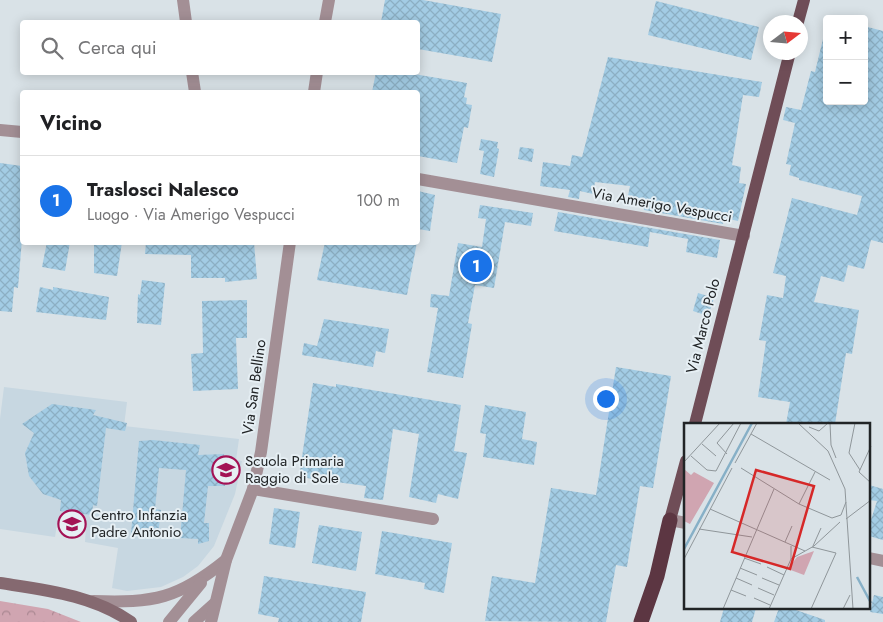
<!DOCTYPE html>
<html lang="it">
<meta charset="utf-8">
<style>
:root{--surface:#fff;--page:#f6f6f6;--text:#202124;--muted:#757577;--line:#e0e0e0;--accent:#1a73e8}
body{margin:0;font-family:Jost,sans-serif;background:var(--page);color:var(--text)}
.controls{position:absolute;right:15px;top:15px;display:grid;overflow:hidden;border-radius:5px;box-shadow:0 2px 12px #0003}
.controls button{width:45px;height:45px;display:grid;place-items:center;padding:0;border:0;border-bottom:1px solid var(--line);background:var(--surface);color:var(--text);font:25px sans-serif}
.compass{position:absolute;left:763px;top:15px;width:45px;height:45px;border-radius:50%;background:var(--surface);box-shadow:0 2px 12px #0003;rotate:74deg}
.you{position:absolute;left:605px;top:398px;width:18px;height:18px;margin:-12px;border:4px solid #fff;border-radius:50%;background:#1a73e8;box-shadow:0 0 0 8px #1a73e833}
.badge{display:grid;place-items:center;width:32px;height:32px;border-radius:50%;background:var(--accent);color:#fff;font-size:16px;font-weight:700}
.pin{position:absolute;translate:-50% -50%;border:2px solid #fff;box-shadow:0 1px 5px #0006}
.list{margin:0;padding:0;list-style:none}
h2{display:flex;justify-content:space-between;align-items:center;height:65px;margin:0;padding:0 20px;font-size:21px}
h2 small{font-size:16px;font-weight:400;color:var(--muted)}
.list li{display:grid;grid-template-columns:32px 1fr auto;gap:15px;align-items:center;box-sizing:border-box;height:90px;padding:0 20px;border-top:1px solid var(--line)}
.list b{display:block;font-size:19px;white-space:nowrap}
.list p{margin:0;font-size:16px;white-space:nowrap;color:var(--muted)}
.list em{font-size:16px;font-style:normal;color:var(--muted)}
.icon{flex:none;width:28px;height:28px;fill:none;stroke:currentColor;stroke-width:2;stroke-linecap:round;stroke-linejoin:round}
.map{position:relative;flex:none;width:883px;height:622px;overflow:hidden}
.search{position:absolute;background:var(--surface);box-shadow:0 2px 12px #0003;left:20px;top:20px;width:400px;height:55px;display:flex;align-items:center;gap:12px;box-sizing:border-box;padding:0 18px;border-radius:5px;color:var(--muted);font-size:19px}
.panel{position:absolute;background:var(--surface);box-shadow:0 2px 12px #0003;left:20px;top:90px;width:400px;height:155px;border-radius:5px}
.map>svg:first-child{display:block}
</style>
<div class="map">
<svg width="883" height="622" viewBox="0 0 883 622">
<defs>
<pattern id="park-crowns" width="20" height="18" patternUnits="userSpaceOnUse" patternTransform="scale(1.25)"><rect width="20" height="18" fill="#d0a5b1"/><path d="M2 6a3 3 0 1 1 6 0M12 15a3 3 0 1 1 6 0" fill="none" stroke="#a88690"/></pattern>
<pattern id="building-cross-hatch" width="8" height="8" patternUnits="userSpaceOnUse" patternTransform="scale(1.25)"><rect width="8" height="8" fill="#a3cce4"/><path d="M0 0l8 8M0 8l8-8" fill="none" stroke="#8cafc3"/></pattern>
</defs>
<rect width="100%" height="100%" fill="#d9e2e7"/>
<polygon fill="#c7d7e1" points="4,387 127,402 124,426 239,439 236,460 242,461 235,494 214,546 198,566 183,577 161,587 127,591 112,588 118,548 85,542 86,527 57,524 55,537 0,529 0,419"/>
<polygon fill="url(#park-crowns)" points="0,601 48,609 81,622 0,622"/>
<g fill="url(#building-cross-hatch)">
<polygon points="385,0 423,0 501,14 492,62 418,49 418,22 381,22"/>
<polygon points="656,1 759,27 751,60 648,35"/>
<polygon points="864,26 883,31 883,243 871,240 864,269 848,265 844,282 821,276 814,302 859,310 852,354 846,353 835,424 786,424 790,402 758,397 766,341 759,340 767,295 783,298 786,276 773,273 792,198 857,215 862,196 799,180 799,178 789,175 791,165 786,164 795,123 783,120 786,107 801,110 811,71 815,72 823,39 827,40 827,101 864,101"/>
<polygon points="608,57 762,82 759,97 743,95 732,165 741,167 739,183 746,184 738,221 724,218 723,224 644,210 645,199 628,196 630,186 595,182 593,194 580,191 579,199 568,197 570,190 540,186 543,162 570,166 572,155 582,157"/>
<polygon points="376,72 402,72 467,83 464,97 467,98 466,104 472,105 468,128 464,127 457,163 418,156 418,92 372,92"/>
<polygon points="481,139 498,142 497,148 499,149 494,177 480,174 484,151 479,150"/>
<polygon points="520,147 534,149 532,162 518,159"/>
<polygon points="0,163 22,166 22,239 18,288 14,287 12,312 0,311"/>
<polygon points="418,191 435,195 430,231 418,229"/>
<polygon points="480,205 533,213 531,226 505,222 494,288 475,285 468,323 472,324 463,378 427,372 438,308 430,307 431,294 449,296 458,243 482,247 486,219 478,218"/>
<polygon points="558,212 720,240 717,258 686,252 688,239 650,232 648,247 554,231"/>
<polygon points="47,242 70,242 65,271 42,267"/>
<polygon points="97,242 122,242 117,276 94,273 94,245 97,245"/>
<polygon points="146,242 254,242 257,279 225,282 225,278 191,278 191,255 145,254"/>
<polygon points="325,242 417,242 407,295 317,280"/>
<polygon points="142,280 165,283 161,325 137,323 138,294 140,295"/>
<polygon points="40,287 53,290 53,287 109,297 106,320 36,312"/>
<polygon points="698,293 714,298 708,316 693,311"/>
<polygon points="247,300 247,338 236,338 238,389 193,391 191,354 203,353 202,301"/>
<polygon points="324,319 389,329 385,353 376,351 373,367 302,355 304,343 317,346"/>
<polygon points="616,367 671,376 653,488 640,486 627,567 616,565 606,622 485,621 492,576 535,583 551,488 596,495"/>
<polygon points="313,383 336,387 336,384 461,405 454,451 467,453 458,499 438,494 436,503 409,497 419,434 393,429 383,500 364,498 366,486 299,477"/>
<polygon points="52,404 96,410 93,415 127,423 125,431 106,428 97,506 93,505 92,515 60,511 61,500 43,494 29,476 25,453 34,433 22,424"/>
<polygon points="485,405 526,412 522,439 537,442 534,465 483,457 486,434 480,433"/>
<polygon points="153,440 200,445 198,455 224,454 225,465 227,465 225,486 208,486 204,523 209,523 209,541 198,544 198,539 180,538 186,470 159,468 155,509 161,510 158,536 131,534 139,441"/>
<polygon points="869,485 883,489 883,540 869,536 869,526 877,501 869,500"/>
<polygon points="274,508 300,512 295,548 269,544"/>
<polygon points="319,525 362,532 356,571 312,563"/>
<polygon points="382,531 452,543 444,593 424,589 425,583 375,574"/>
<polygon points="264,576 366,592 361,622 278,622 279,618 258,614"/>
<polygon points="874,595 883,597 883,614 870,612"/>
<polygon points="724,608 756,608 752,622 720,622"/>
<polygon points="779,608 790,608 825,620 825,622 774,622"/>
</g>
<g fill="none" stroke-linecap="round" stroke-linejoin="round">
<g stroke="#a38f95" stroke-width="12">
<polyline points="183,0 186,22"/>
<polyline points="325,22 329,0"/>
<polyline points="192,72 195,92"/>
<polyline points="314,92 317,72"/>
<polyline points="0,130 22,132"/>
<polyline points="418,179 744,236"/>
<polyline points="253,489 433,519"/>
<polyline points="670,520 686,523"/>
<polyline points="869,558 883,561"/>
<path d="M93,601C154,603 178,599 226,560"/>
<polyline points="169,622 201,583"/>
<polyline points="194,622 214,604"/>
<polyline points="211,622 226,560 253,489 261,452 290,242"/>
</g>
<path stroke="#856970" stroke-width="12" d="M0,583C45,590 93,595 131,622"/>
<g stroke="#6f4d57" stroke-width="12">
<polyline points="798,22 804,0"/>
<polyline points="695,424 790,52"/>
<polyline points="670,520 686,461"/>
</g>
<polyline stroke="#5c3642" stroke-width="15" points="641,622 657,576 670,520"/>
</g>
<defs>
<g id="school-ring" transform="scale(1.4375)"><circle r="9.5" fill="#e6eff4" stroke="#a31255" stroke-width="1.5"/><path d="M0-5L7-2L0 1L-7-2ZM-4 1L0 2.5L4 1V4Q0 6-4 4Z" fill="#a31255"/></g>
</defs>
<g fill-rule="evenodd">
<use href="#school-ring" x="226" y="470"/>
<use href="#school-ring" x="72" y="524"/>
</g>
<g text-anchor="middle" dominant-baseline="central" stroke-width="4" stroke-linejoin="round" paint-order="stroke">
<g font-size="15" fill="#212426" stroke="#e6eff4">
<text transform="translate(662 205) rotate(10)">Via Amerigo Vespucci</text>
<text transform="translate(703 326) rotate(-76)">Via Marco Polo</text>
<text transform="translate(254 387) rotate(-82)">Via San Bellino</text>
</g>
<g font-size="15" fill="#212426" stroke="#e6eff4" text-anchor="start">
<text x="245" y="461">Scuola Primaria<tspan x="245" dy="17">Raggio di Sole</tspan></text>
<text x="91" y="515">Centro Infanzia<tspan x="91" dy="17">Padre Antonio</tspan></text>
</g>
</g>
<g transform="translate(684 423)">
<rect width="186" height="186" fill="#d9e2e7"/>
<path d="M130,128L120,152L104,146L113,134Z" fill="#d0a5b1"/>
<path d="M0,46L7,52L10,49L30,60L6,101L0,98Z" fill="#d0a5b1"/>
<path fill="none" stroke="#87b0c7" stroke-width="2.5" d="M0,126L68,0M173,154L187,180"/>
<path fill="none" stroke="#8f969a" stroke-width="1" d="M114,0L144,28L161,66L169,186M146,0L147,22L152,35M171,0L165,30L176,47M125,4L135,8L144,0M67,11L146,57M18,21L32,33M187,23L175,49L187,60M43,31L33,20L50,0M7,33L23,47L32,48L57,0M0,39L36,0M51,40L73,0M57,45L115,81M115,81L131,49M115,81L148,95L157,92L162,79M26,86L121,128M162,96L187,77M15,106L68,114M101,119L108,103M129,123L137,105M60,135L77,141M0,136L48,45M107,136L130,123L156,99M83,144L100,152M56,145L73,152M52,155L68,162M78,155L95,162M74,165L90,172M47,167L62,173M70,175L86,182M39,186L90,66M85,186L107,136V123M127,186L152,130L128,124M159,186L166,172"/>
<path fill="#d62828" fill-opacity="0.15" stroke="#d62828" stroke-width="2.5" d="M72,47L130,63L106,146L48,129Z"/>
<rect width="186" height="186" fill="none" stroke="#212426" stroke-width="2.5"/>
</g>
</svg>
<div class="controls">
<button>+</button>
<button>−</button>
</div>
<svg class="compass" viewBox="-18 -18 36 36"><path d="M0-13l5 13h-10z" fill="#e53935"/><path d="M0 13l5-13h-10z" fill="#757577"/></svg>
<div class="you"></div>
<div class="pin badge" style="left:476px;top:266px">1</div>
<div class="search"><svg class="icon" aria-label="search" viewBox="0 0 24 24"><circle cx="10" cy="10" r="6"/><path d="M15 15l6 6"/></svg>Cerca qui</div>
<section class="panel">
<h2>Vicino<small></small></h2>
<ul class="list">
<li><span class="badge">1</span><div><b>Traslosci Nalesco</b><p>Luogo · Via Amerigo Vespucci</p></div><em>100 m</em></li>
</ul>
</section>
</div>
